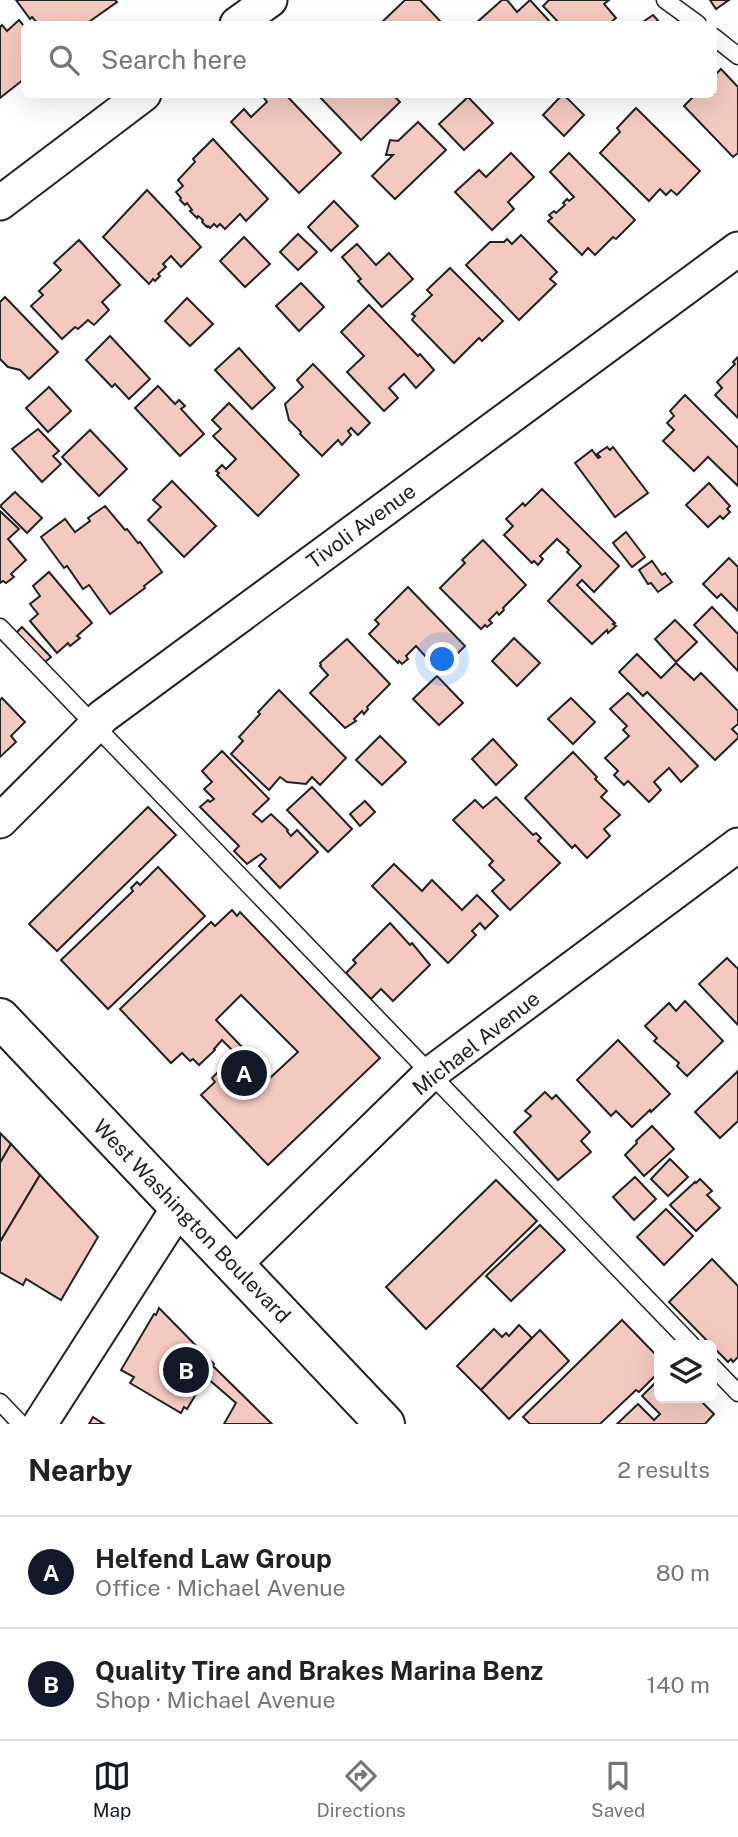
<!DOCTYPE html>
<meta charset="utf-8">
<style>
:root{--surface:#fff;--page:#f2f2f2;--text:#222;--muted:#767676;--line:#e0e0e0;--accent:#111827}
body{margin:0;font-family:"Public Sans",sans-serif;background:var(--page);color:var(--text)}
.controls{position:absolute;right:21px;bottom:21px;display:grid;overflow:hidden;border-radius:10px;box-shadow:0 7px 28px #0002}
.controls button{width:63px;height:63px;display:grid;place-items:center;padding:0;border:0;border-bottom:2px solid var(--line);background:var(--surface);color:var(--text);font:35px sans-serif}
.you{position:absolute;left:443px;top:660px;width:24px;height:24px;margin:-18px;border:5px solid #fff;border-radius:50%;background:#1a73e8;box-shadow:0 0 0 10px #1a73e833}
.badge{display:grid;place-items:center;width:46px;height:46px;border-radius:50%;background:var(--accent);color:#fff;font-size:23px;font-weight:700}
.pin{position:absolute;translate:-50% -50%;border:4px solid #fff;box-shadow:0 2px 7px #0006}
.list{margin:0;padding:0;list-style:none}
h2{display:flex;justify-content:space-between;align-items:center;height:91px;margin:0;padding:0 28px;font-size:30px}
h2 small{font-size:23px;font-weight:400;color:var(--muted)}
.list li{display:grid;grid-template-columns:46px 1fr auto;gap:21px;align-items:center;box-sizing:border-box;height:112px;padding:0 28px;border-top:2px solid var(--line)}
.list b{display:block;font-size:26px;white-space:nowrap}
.list p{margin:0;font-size:23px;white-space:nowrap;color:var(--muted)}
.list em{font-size:23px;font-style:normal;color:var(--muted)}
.icon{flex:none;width:38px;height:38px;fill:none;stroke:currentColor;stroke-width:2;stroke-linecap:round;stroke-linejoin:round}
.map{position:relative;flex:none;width:738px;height:1424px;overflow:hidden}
.search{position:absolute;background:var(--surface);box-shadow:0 7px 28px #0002;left:21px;right:21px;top:21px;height:77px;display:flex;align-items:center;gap:18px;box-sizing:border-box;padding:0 24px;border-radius:10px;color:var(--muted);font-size:26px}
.sheet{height:315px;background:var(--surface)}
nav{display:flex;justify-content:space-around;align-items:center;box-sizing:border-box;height:98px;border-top:2px solid var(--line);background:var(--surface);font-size:19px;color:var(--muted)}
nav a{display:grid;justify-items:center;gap:4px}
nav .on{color:var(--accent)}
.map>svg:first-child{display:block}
</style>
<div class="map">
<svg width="738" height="1424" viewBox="0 0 738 1424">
<rect width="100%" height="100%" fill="#fff"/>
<g fill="#f3c9c0" stroke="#222" stroke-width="2" fill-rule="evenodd">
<polygon points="16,0 115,0 117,2 86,24 38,24 32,17 30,19"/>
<polygon points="405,0 420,0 443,24 380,24"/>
<polygon points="502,0 507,0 517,12 530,0 552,24 475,24"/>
<polygon points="549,0 609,0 604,4 616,18 609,24 560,24 543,6"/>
<polygon points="710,0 729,0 716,9"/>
<polygon points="653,15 661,24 640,24"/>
<polygon points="19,20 24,26 24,79 0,98 0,27 2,25 7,31"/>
<polygon points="721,69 738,87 738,153 733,157 684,106 696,94 714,94 714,76"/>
<polygon points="285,94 341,153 299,193 231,122 244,109 251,117 267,102 261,94"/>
<polygon points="317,94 392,94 400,102 361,140"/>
<polygon points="563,94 584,115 564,136 543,115"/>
<polygon points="468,97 493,123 464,150 439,124"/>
<polygon points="636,108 700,171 677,195 671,190 666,195 660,189 649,201 600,153 620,132 617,128"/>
<polygon points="418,122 446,150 395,199 372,176 393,155 386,155 390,140 398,141"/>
<polygon points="213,139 268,199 246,221 240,214 225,229 220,224 217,227 214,224 210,228 208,226 207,227 202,222 203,220 198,216 197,218 190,211 192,210 187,203 185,205 180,200 181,198 176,192 183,186 178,180 195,162 193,159"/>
<polygon points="511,153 534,177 508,202 514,209 492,230 455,192 479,170 486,177"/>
<polygon points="569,153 635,220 616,239 613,237 595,255 588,248 582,255 548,221 552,218 549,215 554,211 556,213 565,205 563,203 567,199 569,201 574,197 550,172"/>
<polygon points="147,190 201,247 181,267 171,256 163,264 166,267 158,274 160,276 155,281 153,279 149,284 103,237"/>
<polygon points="334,201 358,226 331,251 308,227"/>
<polygon points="298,234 317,252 298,270 280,252"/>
<polygon points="521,235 557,272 550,279 556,284 519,320 466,265 490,242 504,242 507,239 512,244"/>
<polygon points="244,237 270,264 245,287 220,261"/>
<polygon points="79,240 120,285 102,302 109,310 94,325 88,320 78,329 75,327 62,339 31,306 43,295 39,291 61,270 54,263"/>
<polygon points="357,244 376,265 389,253 413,279 382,307 358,281 361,279 342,257"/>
<polygon points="450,268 503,321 482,341 479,338 454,363 412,320 415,316 412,314 432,295 427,290"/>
<polygon points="301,283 324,307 299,331 276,306"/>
<polygon points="5,297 58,352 29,379 20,370 8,367 0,359 0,302"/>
<polygon points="187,298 213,324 190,346 165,321"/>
<polygon points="369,305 418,356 420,354 434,370 416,388 404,374 389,388 398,398 384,411 347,372 364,356 341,332"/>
<polygon points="110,336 150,379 129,399 115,384 112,387 86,360"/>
<polygon points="239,348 275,388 252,409 215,370"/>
<polygon points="738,357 738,418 715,395 722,388 717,382 735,364 733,362"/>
<polygon points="313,364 370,423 358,435 351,428 348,431 351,435 342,445 338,440 322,456 300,434 301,432 289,420 285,404 303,387 297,380"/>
<polygon points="158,386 175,404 179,400 185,406 181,409 204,434 180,456 135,408"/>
<polygon points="49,387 71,411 48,432 26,408"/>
<polygon points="685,395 738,448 738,486 708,457 694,471 663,441 674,430 667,423 674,416 670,411"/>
<polygon points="229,403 299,475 258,516 217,475 219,473 216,471 222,465 226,469 236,459 213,436 221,429 212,420"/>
<polygon points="38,429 59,451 53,456 61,464 42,482 12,449"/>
<polygon points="90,430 127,469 99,496 62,457"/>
<polygon points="607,447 610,450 613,447 648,493 615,517 575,463 592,450 598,458 600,457 597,454"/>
<polygon points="172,481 216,526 184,557 148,520 161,507 153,500"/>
<polygon points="709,483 730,506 727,509 730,512 723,519 720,516 708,527 686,505"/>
<polygon points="542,489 619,566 594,592 582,580 577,585 615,623 613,624 616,626 608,633 607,630 592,644 548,601 581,566 567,552 569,550 557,539 540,556 543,559 538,565 534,561 532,563 504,535 513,526 506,519 523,503 525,506"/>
<polygon points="15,492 42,518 27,533 0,506"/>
<polygon points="105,506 125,530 127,529 138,543 140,542 162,572 144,586 145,588 110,614 89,585 83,589 67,566 64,568 41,537 65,519 75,532 90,521 88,518"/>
<polygon points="0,511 19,529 8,539 26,560 11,574 14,577 6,583 3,581 0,583"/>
<polygon points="626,532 645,557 632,567 613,543"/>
<polygon points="483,540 526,585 503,608 504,610 499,615 497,612 489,620 492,623 487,627 485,625 481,629 440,588 465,563 462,560"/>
<polygon points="729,558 738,567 738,611 721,594 717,598 703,584"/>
<polygon points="652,561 662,575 665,573 672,582 658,592 651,583 648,584 639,570"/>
<polygon points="49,572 92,623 77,636 80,638 70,646 68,643 57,653 30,621 38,614 30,604 40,596 33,586"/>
<polygon points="408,587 465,646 445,666 432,653 427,658 416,646 406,656 408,659 402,664 399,661 398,663 369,634 379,624 375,620"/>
<polygon points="712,607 738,634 738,671 694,625"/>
<polygon points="675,620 697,642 676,662 655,639"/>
<polygon points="22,627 51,657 44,663 15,634"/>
<polygon points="514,638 540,663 517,686 492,661"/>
<polygon points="347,639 390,684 367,707 368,709 364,714 362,711 354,719 356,721 345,728 310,693 328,675 320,666 321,665 320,663"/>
<polygon points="637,654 661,678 676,663 694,680 701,673 738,711 738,724 732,729 738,735 738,738 715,760 647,692 643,696 619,672"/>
<polygon points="437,676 463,703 439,725 413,699"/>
<polygon points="279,690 346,758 320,785 312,777 306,784 287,782 280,777 269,790 231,754 243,741 239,737 260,714 258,712"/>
<polygon points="628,693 698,766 681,782 669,768 654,782 661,790 649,802 628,781 624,785 614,775 618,771 605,758 629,736 623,730 627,726 610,709"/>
<polygon points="2,698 25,722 11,736 16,742 0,757 0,700"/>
<polygon points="571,698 595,722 573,744 548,719"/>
<polygon points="380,736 406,762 382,785 356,760"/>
<polygon points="493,739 517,765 496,785 472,759"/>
<polygon points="222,751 269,799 253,814 262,822 271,814 288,830 287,831 291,836 297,830 318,852 280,888 259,866 266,859 261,854 247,864 234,851 239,846 200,807 208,800 210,802 214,799 204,789 212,782 202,771"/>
<polygon points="573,752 597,777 595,779 607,791 601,797 620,815 604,829 610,836 587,858 575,845 572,848 525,798"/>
<polygon points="312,787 352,829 328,852 287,810"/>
<polygon points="496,797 533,835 536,833 541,838 538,841 560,863 510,910 492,891 504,880 489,865 493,861 453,820 475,800 483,808"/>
<polygon points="365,801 375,812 360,826 350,814"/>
<polygon points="148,807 176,835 57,951 29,924"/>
<polygon points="394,864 422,891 432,880 462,910 477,895 498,916 485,929 480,923 472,931 476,935 448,963 372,886"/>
<polygon points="158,867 205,916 108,1009 61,960 133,891 131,888 137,882 140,885"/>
<path d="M232,910L237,916L240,912L380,1058L268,1165L201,1095L215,1082L212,1078L223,1067L220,1063L233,1051L222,1040L214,1049L215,1050L199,1065L193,1059L190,1061L182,1053L171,1063L120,1009L211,922L215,926ZM241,995L298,1052L271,1077L216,1020Z"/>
<polygon points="390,923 410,945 412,943 430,965 393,1001 381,989 371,999 346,973 356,963 353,960"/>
<polygon points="727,958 738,969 738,1025 699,984"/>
<polygon points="685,1001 723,1041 687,1076 677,1066 679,1063 654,1041 657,1038 645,1026 669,1003 676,1011"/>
<polygon points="618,1040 670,1094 651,1112 650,1110 632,1127 616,1111 611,1116 577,1080"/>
<polygon points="738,1071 738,1121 720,1138 695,1112"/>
<polygon points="545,1092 552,1099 556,1095 590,1132 581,1141 591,1152 558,1180 514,1132 531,1116 525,1111"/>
<polygon points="652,1126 674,1149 644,1176 625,1155 637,1143 636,1141"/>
<polygon points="0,1133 11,1144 0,1163"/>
<polygon points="11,1144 40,1175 0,1242 0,1163"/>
<polygon points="670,1159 688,1177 668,1196 651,1179"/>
<polygon points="40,1175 98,1237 61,1300 26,1279 23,1285 0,1272 0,1242"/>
<polygon points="635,1177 656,1199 634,1220 613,1197"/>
<polygon points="700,1179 712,1191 707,1195 720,1208 696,1231 670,1205 695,1182 696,1183"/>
<polygon points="496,1180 537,1221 426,1329 386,1287"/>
<polygon points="666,1209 693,1236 664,1265 637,1237"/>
<polygon points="540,1225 565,1250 511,1301 486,1276"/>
<polygon points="712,1259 738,1286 738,1357 733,1362 731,1359 728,1362 669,1302"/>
<polygon points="159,1308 214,1364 187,1409 184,1407 181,1413 130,1383 134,1377 121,1370 154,1314 156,1315"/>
<polygon points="622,1320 659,1358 659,1372 639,1392 636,1390 600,1424 530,1424 523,1417"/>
<polygon points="519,1325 532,1338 481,1390 457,1366 494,1329 502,1337 506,1333 509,1336"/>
<polygon points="540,1330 569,1361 509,1419 481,1390"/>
<polygon points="213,1366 272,1424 224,1424 236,1403 206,1377"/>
<polygon points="659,1379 659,1398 698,1398 714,1414 705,1424 617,1424 638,1404 654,1420 660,1414 642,1396"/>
<polygon points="93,1417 104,1424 89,1424"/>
</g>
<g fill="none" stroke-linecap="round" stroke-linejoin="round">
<g stroke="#222" stroke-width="19">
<g id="lane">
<polyline points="665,0 698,24"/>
<polyline points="714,37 738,56"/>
<polyline points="0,627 692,1345"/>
<polyline points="712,1366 738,1393"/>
<polyline points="0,1402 21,1424"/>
</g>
</g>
<g stroke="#222" stroke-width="37">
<g id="street">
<polyline points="237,24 270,0"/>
<polyline points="0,203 144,94"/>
<polyline points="0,821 95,726 102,717 738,249"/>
<polyline points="234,1265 430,1074 738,845"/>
<polyline points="40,1424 179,1207"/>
</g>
</g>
<g stroke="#222" stroke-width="42">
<polyline id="secondary" points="0,1018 385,1424"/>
</g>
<use href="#lane" stroke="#fff" stroke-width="16"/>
<use href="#street" stroke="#fff" stroke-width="33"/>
<use href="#secondary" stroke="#fff" stroke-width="38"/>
</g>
<g text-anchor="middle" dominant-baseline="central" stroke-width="5" stroke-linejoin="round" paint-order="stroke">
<g font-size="21" fill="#222" stroke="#fff">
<text transform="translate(361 526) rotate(-36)">Tivoli Avenue</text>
<text transform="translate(476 1043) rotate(-38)">Michael Avenue</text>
<text transform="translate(192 1221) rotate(46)">West Washington Boulevard</text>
</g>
</g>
</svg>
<div class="controls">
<button><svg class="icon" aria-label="layers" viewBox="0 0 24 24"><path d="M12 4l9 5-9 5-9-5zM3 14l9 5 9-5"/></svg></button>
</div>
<div class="you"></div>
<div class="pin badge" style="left:244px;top:1073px">A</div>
<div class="pin badge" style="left:186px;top:1370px">B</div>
<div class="search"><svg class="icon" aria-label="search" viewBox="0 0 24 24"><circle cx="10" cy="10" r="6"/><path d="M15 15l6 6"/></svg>Search here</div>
</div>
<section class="sheet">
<h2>Nearby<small>2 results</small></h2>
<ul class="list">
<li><span class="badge">A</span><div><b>Helfend Law Group</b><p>Office · Michael Avenue</p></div><em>80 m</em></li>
<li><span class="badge">B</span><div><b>Quality Tire and Brakes Marina Benz</b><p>Shop · Michael Avenue</p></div><em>140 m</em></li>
</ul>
</section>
<nav>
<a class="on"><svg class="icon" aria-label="map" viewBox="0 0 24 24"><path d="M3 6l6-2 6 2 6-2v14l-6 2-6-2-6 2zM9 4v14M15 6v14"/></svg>Map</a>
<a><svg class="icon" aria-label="directions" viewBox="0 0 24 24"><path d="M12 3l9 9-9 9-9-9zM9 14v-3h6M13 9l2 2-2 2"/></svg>Directions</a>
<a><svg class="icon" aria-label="saved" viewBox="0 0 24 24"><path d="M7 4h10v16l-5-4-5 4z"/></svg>Saved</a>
</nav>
